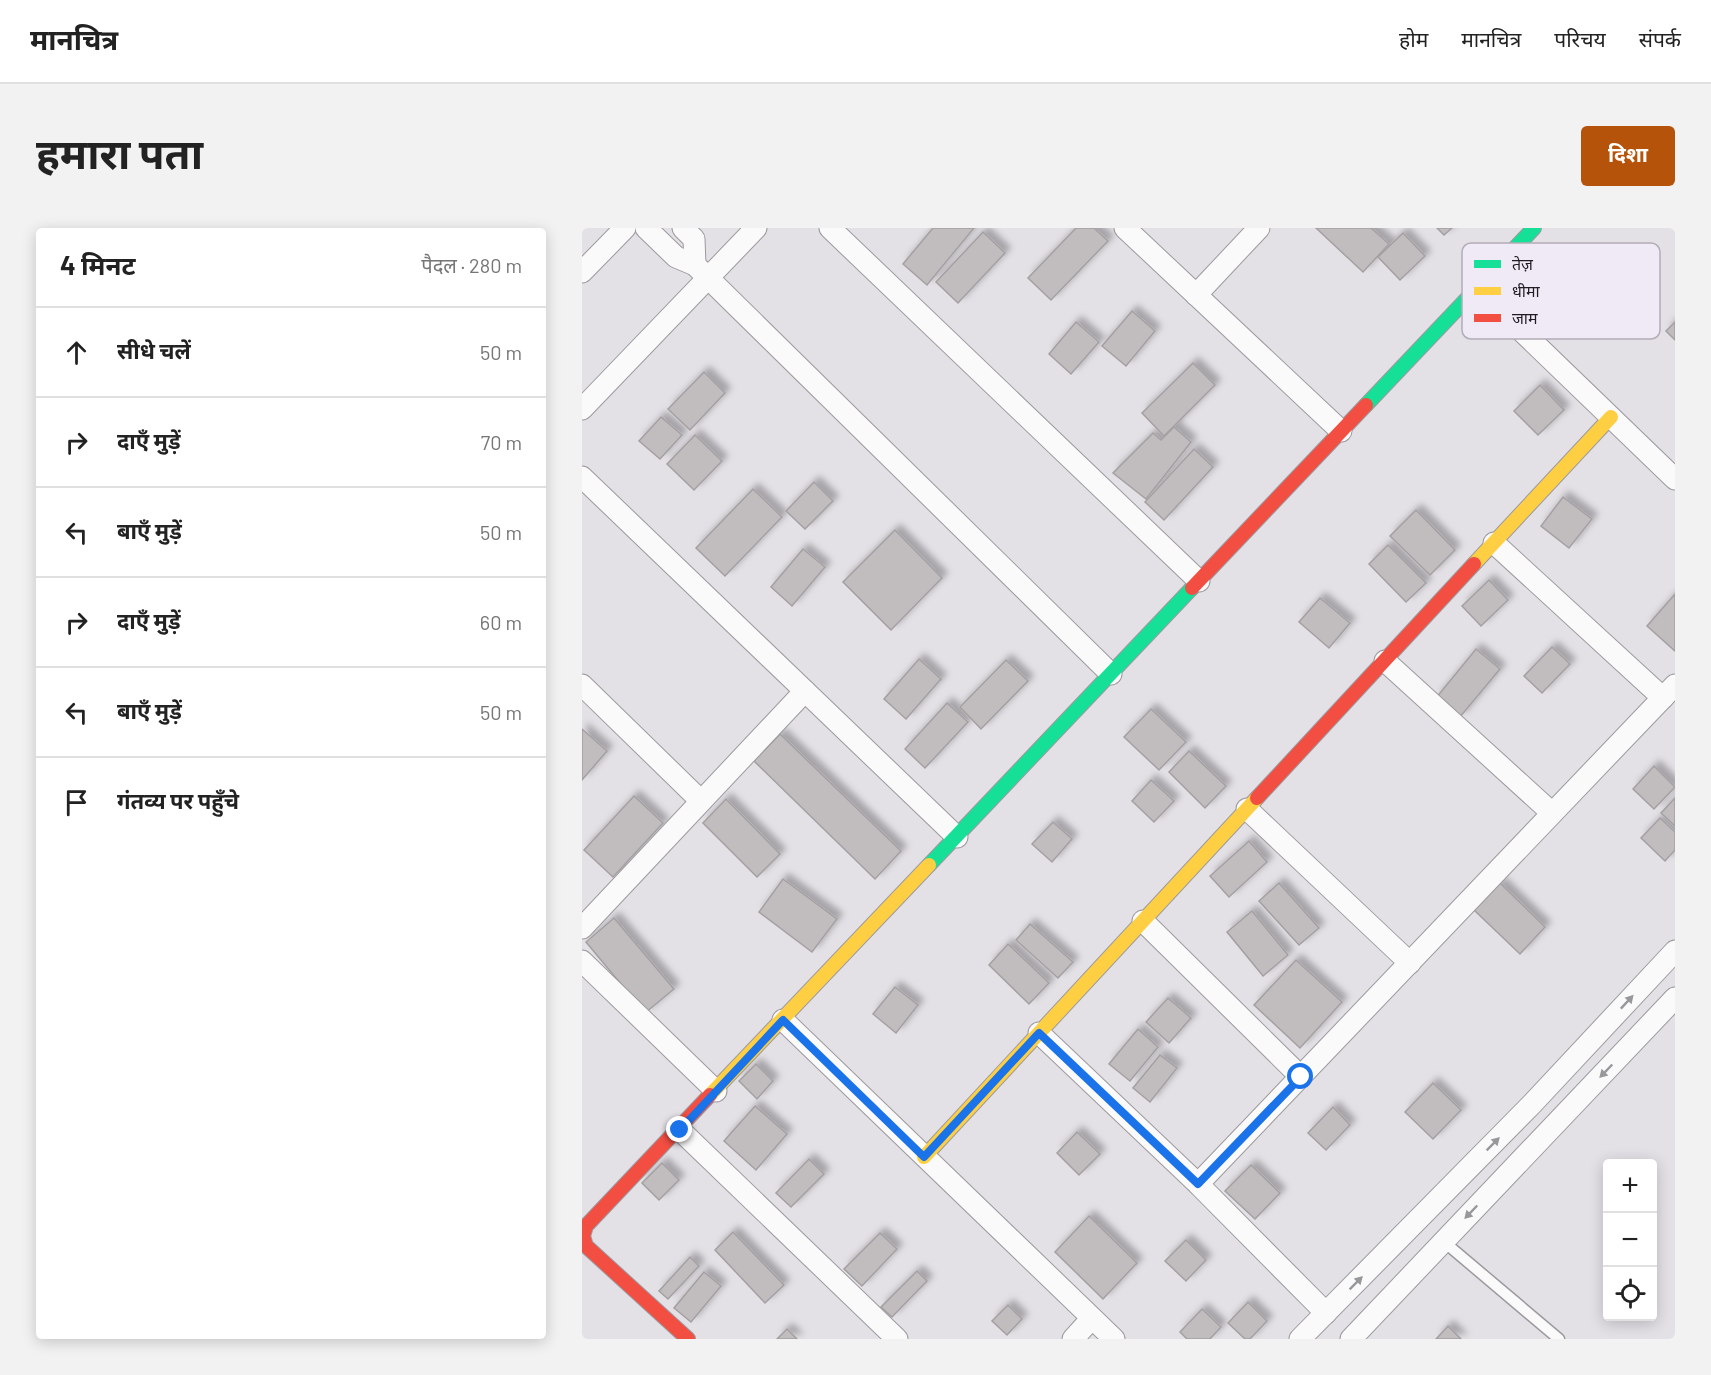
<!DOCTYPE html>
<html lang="hi">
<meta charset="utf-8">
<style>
:root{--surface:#fff;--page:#f2f2f2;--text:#222;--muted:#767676;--line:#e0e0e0;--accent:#b45309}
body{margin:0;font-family:Barlow,"Noto Sans Devanagari",sans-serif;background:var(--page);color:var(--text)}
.controls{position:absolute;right:18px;bottom:18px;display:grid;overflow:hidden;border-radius:6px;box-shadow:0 3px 15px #0003}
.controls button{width:54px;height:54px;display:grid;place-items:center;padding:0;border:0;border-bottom:2px solid var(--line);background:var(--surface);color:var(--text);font:30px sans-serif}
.stop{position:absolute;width:18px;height:18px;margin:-14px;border:4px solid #1a73e8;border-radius:50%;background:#fff}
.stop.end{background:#1a73e8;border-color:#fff;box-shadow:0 2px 6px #0008}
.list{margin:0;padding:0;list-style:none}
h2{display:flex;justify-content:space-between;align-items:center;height:78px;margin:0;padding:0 24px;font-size:26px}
h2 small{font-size:20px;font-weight:400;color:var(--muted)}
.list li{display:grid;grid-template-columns:39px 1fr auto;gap:18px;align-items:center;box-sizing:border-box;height:90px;padding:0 24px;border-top:2px solid var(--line)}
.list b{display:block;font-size:22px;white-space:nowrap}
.list em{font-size:20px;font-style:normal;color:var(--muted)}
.icon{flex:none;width:33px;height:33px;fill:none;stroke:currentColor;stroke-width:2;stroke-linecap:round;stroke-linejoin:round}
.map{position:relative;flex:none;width:1093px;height:1111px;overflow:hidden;border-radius:6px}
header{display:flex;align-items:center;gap:36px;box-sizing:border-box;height:84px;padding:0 30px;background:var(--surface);border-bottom:2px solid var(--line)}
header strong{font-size:28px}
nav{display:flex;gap:33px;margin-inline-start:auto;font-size:21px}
.intro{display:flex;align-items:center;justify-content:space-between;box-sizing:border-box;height:144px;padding:0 36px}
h1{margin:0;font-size:42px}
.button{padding:15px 27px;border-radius:6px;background:var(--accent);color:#fff;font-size:21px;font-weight:700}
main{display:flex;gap:36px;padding:0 36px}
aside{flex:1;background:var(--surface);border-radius:6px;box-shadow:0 3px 15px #0003}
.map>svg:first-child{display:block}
</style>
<header>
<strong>मानचित्र</strong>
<nav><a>होम</a><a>मानचित्र</a><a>परिचय</a><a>संपर्क</a></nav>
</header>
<div class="intro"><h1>हमारा पता</h1><a class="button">दिशा</a></div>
<main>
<aside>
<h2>4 मिनट<small>पैदल · 280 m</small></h2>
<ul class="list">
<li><svg class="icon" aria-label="ahead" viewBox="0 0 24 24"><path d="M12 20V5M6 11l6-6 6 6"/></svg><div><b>सीधे चलें</b></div><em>50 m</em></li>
<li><svg class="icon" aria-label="right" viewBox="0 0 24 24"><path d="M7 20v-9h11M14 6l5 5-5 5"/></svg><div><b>दाएँ मुड़ें</b></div><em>70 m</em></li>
<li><svg class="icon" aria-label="left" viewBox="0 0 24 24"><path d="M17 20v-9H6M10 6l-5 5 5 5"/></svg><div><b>बाएँ मुड़ें</b></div><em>50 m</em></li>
<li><svg class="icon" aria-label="right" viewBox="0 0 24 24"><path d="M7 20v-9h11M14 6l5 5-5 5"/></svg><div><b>दाएँ मुड़ें</b></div><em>60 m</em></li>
<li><svg class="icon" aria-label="left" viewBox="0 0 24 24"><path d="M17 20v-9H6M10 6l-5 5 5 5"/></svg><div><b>बाएँ मुड़ें</b></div><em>50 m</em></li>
<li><svg class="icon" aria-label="arrive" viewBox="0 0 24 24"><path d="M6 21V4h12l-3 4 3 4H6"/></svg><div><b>गंतव्य पर पहुँचे</b></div></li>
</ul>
</aside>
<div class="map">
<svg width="1093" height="1111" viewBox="0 0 1093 1111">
<defs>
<filter id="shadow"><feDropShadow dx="5.5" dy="-5.5" stdDeviation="3" flood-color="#0004"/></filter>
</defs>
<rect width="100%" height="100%" fill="#e3e0e6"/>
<g fill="#c1bdbe" stroke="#a4a0a2" stroke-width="1.5" filter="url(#shadow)">
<polygon points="351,0 392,0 345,57 321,36"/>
<polygon points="494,0 512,0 526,13 469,72 446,50"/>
<polygon points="734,0 789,0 807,16 781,44"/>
<polygon points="855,0 870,0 862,7"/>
<polygon points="401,4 423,25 376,75 354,54"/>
<polygon points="821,5 843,28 818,52 796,29"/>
<polygon points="550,83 573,103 544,138 520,118"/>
<polygon points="494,94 517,114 489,146 467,126"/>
<polygon points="1093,94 1093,112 1084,103"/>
<polygon points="611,135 633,157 582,208 560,185"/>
<polygon points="122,144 143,165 108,202 86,181"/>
<polygon points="958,157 982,182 956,207 932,183"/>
<polygon points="79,189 100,207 78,231 57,213"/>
<polygon points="592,199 609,214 564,271 531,245 571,205 579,212"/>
<polygon points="113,207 140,233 112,262 85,236"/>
<polygon points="612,221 631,239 582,292 563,274"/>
<polygon points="232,254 251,273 223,301 204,283"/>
<polygon points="171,261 200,289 143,348 114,320"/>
<polygon points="981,269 1010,291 987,320 959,298"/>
<polygon points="834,282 873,322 848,347 808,308"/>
<polygon points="313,302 360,350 309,402 261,354"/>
<polygon points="806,317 844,355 824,374 787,336"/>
<polygon points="221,321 243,339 210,378 189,359"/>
<polygon points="907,352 926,372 899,398 880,378"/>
<polygon points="1093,366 1093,423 1065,398"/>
<polygon points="738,370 768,395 747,420 717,394"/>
<polygon points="970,419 988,436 960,465 942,448"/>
<polygon points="894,421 918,441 878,489 854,470"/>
<polygon points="337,431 359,451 324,491 302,471"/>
<polygon points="424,432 446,453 399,501 378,479"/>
<polygon points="365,475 386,494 343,540 323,521"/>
<polygon points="569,481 604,514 577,542 542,509"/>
<polygon points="0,501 25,523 0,552"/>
<polygon points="198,506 319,623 293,651 172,533"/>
<polygon points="607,523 644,558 623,580 587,544"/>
<polygon points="1072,538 1093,559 1072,581 1051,561"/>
<polygon points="569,552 592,573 572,594 550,573"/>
<polygon points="52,568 81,595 31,649 2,622"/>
<polygon points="1093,570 1093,598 1079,585"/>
<polygon points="144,571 198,626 175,649 121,595"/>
<polygon points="1078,590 1093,604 1093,622 1083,633 1059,610"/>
<polygon points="471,594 490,611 470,634 450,616"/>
<polygon points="667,613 685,634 647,669 628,648"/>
<polygon points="201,651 255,691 230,724 177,684"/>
<polygon points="697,655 737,700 717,717 677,673"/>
<polygon points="918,655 963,699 938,726 892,682"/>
<polygon points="670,683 706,727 681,748 645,704"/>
<polygon points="32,690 92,761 63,785 4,714"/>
<polygon points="448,696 491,734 476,750 434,712"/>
<polygon points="426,716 467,755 447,776 407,737"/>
<polygon points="714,732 760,774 718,820 672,777"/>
<polygon points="313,759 336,777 314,805 291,786"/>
<polygon points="586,770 609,790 587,815 564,794"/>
<polygon points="556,801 576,819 548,853 527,836"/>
<polygon points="578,827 595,840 568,874 551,860"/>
<polygon points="174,836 191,853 175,871 157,853"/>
<polygon points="851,855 879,882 851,911 823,884"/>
<polygon points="173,878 205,906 174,942 142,913"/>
<polygon points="751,879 768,897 744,922 726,905"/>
<polygon points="495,904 518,926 497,947 475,925"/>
<polygon points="227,931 242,946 209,979 194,965"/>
<polygon points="80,935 97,952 77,972 60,955"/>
<polygon points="669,937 698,965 673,991 643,963"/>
<polygon points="507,988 555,1035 521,1071 473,1024"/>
<polygon points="151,1004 202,1057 183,1075 133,1022"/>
<polygon points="298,1005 315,1021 280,1058 262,1041"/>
<polygon points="604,1012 624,1032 604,1053 583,1033"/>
<polygon points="108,1029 117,1038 86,1071 77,1063"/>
<polygon points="335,1043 345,1053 310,1089 299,1079"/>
<polygon points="122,1044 139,1058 109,1094 92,1080"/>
<polygon points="666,1074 685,1093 668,1111 663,1111 646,1095"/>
<polygon points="426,1077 440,1091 425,1107 410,1093"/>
<polygon points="620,1081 639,1099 628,1111 605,1111 598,1104"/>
<polygon points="866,1098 879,1111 854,1111"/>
<polygon points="205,1101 215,1111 195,1111"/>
</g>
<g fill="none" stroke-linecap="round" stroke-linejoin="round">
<g stroke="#9c9a9e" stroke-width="13">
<polyline id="lane" points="861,1013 977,1111"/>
</g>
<g stroke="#9c9a9e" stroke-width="23">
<g id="street">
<polyline points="64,0 94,29 113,37 529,446"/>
<polyline points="101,0 112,11 113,37"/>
<polyline points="248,0 617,353"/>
<polyline points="543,0 759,203"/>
<polyline points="0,44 43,0"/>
<polyline points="895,60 1093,251"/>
<polyline points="614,67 677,0"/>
<polyline points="0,181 174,0"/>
<polyline points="0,249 375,609"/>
<polyline points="912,315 1081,470"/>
<polyline points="803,433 970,585"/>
<polyline points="0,457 119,573"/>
<polyline points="665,581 828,735"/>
<polyline points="561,693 719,849"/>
<polyline points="0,700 223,463"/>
<polyline points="0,733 134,863"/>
<polyline points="201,792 532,1111"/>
<polyline points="457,805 616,956 744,1085"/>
<polyline points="98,902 315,1111"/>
<polyline points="616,956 1093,457"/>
<polyline points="491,1111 510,1090"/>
<polyline points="718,1111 950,876 1093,723"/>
<polyline points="769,1111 1093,770"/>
</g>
</g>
<g stroke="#9c9a9e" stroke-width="16">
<g id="fast">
<polyline points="784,177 952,0"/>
<polyline points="347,637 610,360"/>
</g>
</g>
<g stroke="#9c9a9e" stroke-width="16">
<g id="slow">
<polyline points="892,336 1029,189"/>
<polyline points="128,867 347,637"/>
<polyline points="342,929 675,570"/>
</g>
</g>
<g stroke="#9c9a9e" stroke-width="16">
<g id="jam">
<polyline points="610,360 784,177"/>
<polyline points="675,570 892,336"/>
<polyline points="106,1111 4,1018 1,1008 4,998 128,867"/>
</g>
</g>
<use href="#lane" stroke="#fbfafb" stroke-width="10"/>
<use href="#street" stroke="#fbfafb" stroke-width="21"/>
<use href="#fast" stroke="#16e098" stroke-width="14"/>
<use href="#slow" stroke="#ffcf43" stroke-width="14"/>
<use href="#jam" stroke="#f24e42" stroke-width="14"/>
</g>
<defs><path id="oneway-solid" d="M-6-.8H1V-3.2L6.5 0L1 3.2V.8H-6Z" transform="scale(1.5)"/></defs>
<g fill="#989799">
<use href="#oneway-solid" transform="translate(1045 774) rotate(-47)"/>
<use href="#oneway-solid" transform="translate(1024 843) rotate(134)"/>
<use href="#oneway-solid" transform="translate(911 916) rotate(-45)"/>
<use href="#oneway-solid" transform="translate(889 984) rotate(134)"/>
<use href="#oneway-solid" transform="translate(774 1055) rotate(-45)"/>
</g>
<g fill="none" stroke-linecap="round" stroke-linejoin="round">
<polyline stroke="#1a73e8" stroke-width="8" points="98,902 201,792 342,929 457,805 616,956 719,849"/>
</g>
<rect x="880" y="15" width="198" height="96" rx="9" fill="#f0eaf7" stroke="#b2acb7" stroke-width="1.5"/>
<rect x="892" y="32" width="27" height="8" fill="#16e098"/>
<rect x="892" y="59" width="27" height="8" fill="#ffcf43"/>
<rect x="892" y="86" width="27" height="8" fill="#f24e42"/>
<g font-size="16" fill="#201d22">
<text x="930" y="42">तेज़</text>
<text x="930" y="69">धीमा</text>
<text x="930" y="96">जाम</text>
</g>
</svg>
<div class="controls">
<button>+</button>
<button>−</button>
<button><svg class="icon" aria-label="locate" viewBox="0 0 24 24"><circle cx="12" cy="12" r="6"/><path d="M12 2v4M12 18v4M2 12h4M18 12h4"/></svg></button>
</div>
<div class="stop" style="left:719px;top:849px"></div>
<div class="stop end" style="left:98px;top:902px"></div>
</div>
</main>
